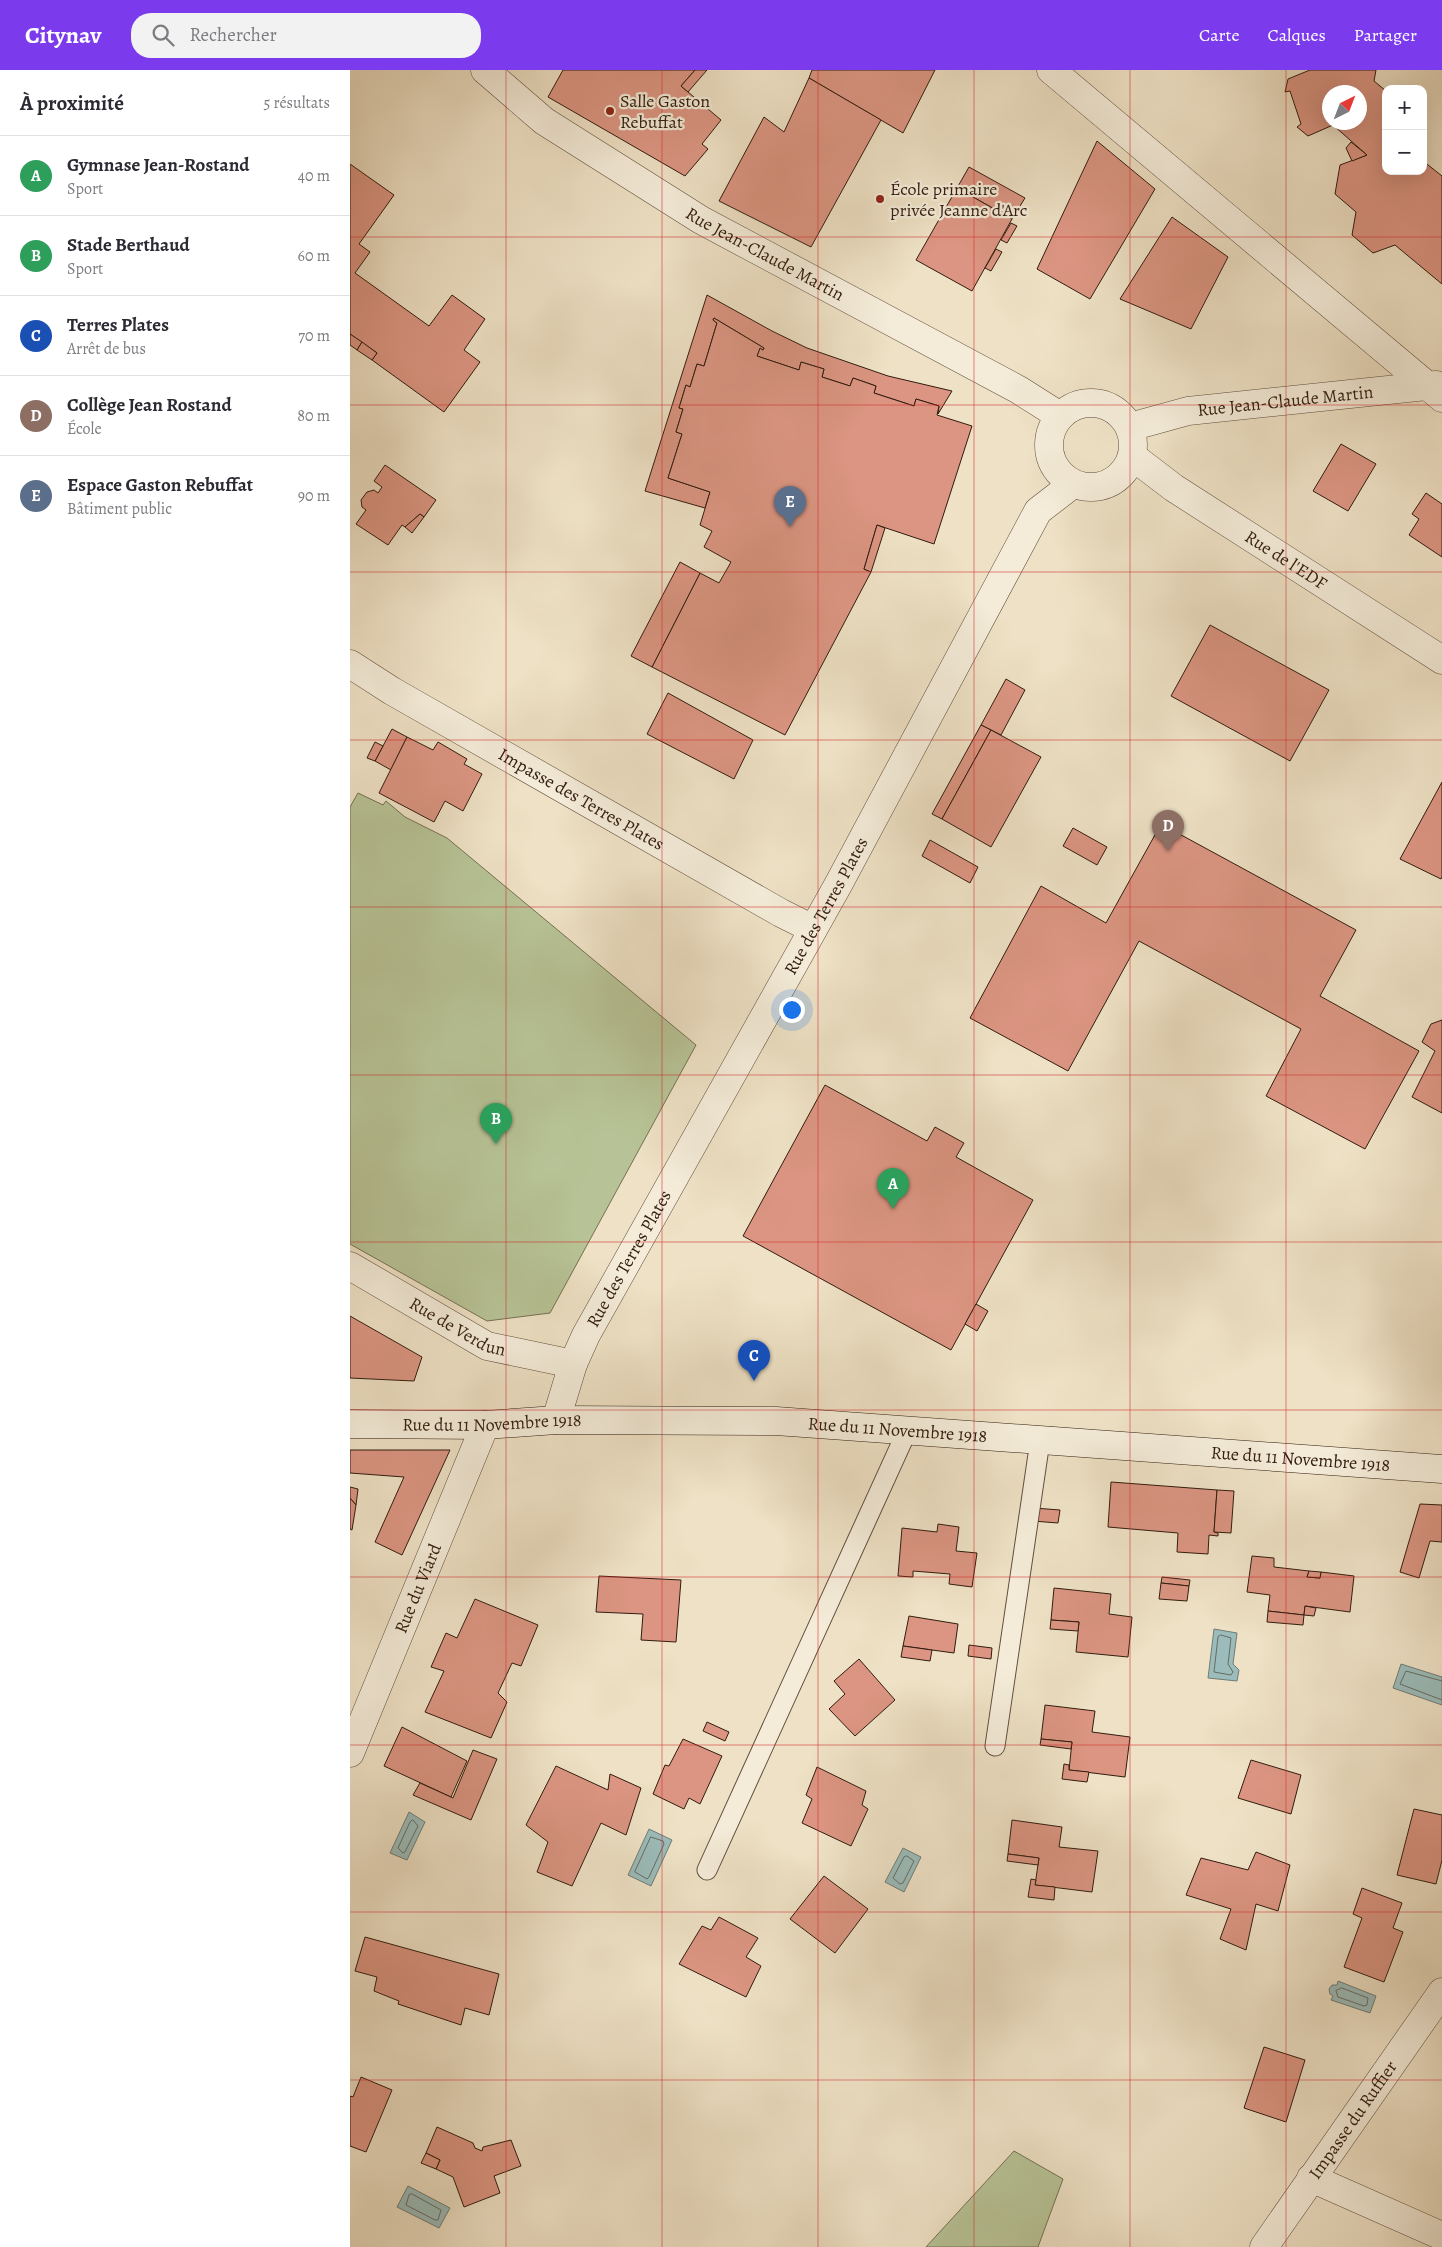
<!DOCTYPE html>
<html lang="fr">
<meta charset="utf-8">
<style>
:root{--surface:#fff;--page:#f2f2f3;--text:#2b2b33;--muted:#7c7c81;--line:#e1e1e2;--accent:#7c3aed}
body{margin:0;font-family:Alegreya,serif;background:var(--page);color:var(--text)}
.controls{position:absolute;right:15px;top:15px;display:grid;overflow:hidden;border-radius:10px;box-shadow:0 5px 20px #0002}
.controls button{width:45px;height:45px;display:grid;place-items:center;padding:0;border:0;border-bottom:1px solid var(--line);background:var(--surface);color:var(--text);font:25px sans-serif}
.compass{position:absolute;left:972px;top:15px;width:45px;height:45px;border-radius:50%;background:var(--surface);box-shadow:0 5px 20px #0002;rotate:42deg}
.you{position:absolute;left:441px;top:939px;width:18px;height:18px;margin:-12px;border:4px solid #fff;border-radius:50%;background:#1a73e8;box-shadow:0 0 0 8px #1a73e833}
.badge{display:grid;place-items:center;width:32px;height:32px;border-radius:50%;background:var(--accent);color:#fff;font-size:16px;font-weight:700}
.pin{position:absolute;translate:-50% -41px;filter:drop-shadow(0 1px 2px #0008)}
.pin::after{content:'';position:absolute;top:26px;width:18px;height:15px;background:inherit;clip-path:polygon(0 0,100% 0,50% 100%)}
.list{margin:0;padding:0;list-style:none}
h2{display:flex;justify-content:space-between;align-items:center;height:65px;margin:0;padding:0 20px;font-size:21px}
h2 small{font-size:16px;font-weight:400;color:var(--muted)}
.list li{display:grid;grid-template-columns:32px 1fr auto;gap:15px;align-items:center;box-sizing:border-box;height:80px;padding:0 20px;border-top:1px solid var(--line)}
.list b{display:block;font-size:19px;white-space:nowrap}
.list p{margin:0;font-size:16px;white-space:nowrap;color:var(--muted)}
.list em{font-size:16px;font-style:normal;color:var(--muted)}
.icon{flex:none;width:28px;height:28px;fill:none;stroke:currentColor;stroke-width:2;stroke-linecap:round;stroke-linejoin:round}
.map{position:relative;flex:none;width:1092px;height:2177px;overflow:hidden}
header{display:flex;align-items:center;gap:30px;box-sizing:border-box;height:70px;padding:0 25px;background:var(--accent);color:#fff}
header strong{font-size:24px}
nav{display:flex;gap:28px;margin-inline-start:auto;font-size:18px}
.search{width:350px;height:45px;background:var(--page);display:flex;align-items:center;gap:12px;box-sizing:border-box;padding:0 18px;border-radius:20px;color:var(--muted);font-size:19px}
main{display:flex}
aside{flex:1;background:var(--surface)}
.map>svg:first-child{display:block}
</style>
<header>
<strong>Citynav</strong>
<div class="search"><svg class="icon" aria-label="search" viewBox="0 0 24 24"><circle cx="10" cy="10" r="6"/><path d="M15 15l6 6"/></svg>Rechercher</div>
<nav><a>Carte</a><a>Calques</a><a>Partager</a></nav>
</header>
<main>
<aside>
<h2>À proximité<small>5 résultats</small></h2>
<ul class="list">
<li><span class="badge" style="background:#2e9e5b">A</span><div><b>Gymnase Jean-Rostand</b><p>Sport</p></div><em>40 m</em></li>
<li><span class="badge" style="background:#2e9e5b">B</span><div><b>Stade Berthaud</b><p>Sport</p></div><em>60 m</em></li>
<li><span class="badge" style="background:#1a4fb4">C</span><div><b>Terres Plates</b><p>Arrêt de bus</p></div><em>70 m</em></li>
<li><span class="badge" style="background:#8d6e63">D</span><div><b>Collège Jean Rostand</b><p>École</p></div><em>80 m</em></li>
<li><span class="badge" style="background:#5c6f8a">E</span><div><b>Espace Gaston Rebuffat</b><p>Bâtiment public</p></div><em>90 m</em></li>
</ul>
</aside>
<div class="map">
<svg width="1092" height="2177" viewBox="0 0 1092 2177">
<rect width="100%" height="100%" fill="#eee1c5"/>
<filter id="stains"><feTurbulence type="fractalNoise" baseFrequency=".004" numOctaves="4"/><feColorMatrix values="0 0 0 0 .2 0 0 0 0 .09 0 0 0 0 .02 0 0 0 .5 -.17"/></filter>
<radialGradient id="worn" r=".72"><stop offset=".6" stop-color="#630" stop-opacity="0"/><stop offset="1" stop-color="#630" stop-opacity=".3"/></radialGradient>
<g fill="#b7c396" stroke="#747052">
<polygon points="8,723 33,735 36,731 55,747 97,768 346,975 200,1243 137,1251 0,1174 0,737"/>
<polygon points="664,2081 713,2109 688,2177 576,2177"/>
</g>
<g fill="#9bbcba" stroke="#717c75">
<polygon points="864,1559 887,1563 883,1594 889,1600 887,1611 858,1608"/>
<polygon points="1051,1594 1092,1607 1092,1635 1043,1618"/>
<polygon points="59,1742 75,1752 57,1790 40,1783"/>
<polygon points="299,1759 322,1770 301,1816 278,1805"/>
<polygon points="553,1778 571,1787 554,1822 535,1812"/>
<polygon points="988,1911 1026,1926 1020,1943 981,1930 983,1926 980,1924 979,1919 982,1915 987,1915"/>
<polygon points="58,2116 100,2138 89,2158 47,2137"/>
</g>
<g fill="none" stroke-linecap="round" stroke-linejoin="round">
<g stroke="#666c64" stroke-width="1">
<polygon points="871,1565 881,1568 878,1594 883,1602 881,1605 864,1602 868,1567"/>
<polyline points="1092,1611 1056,1601 1050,1614 1092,1630"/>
<polygon points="63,1750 68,1756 55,1782 53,1783 48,1778 60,1752"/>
<polygon points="301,1767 313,1771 314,1774 299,1807 297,1809 285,1802"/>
<polygon points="557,1786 564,1791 553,1813 550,1814 543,1808 554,1787"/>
<polygon points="992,1918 1018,1928 1017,1935 1014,1936 988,1927 986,1921"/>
<polygon points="62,2124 91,2140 88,2150 85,2150 56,2135 59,2125"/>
</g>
</g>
<g fill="#db9582" stroke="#311c0e" fill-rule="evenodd">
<polygon points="213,0 345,0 331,16 371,50 352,74 358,79 335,106 198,27"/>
<polygon points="345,0 357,0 338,22 331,16"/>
<polygon points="462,0 585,0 553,63 459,8"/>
<path d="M960,0H1026L1024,11L1036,21V101H1073V91L1092,106V214L1045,175L1023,183L1002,165L1006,142L985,124L990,95L1017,85L983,55L958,66L947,57L951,54L940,21L935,22L938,9ZM979,22H1009V52H979Z"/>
<polygon points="459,8 531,50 461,177 369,131 414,47 434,62"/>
<polygon points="747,71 805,119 740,229 687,199"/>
<polygon points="1001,72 1017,85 1002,91 996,78"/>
<polygon points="0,94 44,125 9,174 20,182 5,203 79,256 102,225 135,249 114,280 130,292 94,342 22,290 27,283 0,264"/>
<polygon points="619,97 675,128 662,149 607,118"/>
<polygon points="607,118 662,149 622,221 566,190"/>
<polygon points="822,147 878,187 841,259 770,229"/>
<polygon points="661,153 667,156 657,173 651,170"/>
<polygon points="646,179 652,182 641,201 635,198"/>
<polygon points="357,225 422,261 457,278 538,306 602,321 588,344 589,336 566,329 564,336 524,323 526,316 503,308 500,316 472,307 474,299 451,292 449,300 407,286 410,278 413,280 414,278 364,248 363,250 367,253 354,296 347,294 340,317 336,315 329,338 333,339 326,362 332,364 318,408 360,422 355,438 295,421"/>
<polygon points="364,248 414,278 413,280 410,278 407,286 449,300 451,292 474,299 472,307 500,316 503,308 526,316 524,323 564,336 566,329 589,336 587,345 622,356 584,474 527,455 514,499 521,502 435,665 302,597 350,503 369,513 381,492 354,477 362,461 350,455 360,422 318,408 332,364 326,362 333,339 329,338 336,315 340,317 347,294 354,296 367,253 363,250"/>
<polygon points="0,264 12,272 7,280 0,275"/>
<polygon points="12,272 27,283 22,290 7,280"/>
<polygon points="991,374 1026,394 998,441 963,421"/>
<polygon points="35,395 86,430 74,447 70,444 55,457 52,455 38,475 6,454 16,440 12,437 11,430 17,422 24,420 28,423 32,417 24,411"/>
<polygon points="1076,423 1092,434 1092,487 1059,465 1069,449 1062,444"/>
<polygon points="70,444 74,447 62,463 55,457"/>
<polygon points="527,455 535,458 521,502 514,499"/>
<polygon points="330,492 350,503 302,597 281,586"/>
<polygon points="860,555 979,620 940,691 821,626"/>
<polygon points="656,609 675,620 651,665 631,655"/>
<polygon points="318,623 403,670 384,709 297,664"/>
<polygon points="631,655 641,660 592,749 582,744"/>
<polygon points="42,659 57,667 41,700 25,691"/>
<polygon points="641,660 691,687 641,777 592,749"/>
<polygon points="57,667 83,680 88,672 117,689 114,694 132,704 113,741 95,731 84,752 29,723"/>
<polygon points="25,672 33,676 25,691 17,688"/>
<polygon points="1092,712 1092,807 1091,809 1050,789"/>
<polygon points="811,754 1006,860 970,926 1069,981 1015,1079 916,1026 951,959 789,871 718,1001 620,948 691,816 756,853"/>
<polygon points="723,758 757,777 747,795 713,776"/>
<polygon points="580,770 628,797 620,813 572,786"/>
<polygon points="1092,950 1092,1043 1062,1027 1085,981 1072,972 1081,954"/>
<polygon points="475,1015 577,1071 585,1057 614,1073 606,1087 683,1130 601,1280 393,1166"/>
<polygon points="626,1234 638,1241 627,1261 615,1254"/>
<polygon points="0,1246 72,1287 64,1311 0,1308"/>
<polygon points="0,1380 100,1380 52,1485 25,1472 54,1407 0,1403"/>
<polygon points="761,1412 867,1420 864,1462 868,1463 868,1466 859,1465 858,1484 827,1482 828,1463 758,1457"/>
<polygon points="0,1417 8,1419 6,1435 0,1428"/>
<polygon points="867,1420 884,1421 881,1463 864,1462"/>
<polygon points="0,1428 6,1435 2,1460 0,1459"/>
<polygon points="1070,1434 1092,1435 1092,1472 1080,1471 1069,1508 1050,1502"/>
<polygon points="684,1438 710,1440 708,1453 683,1451"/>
<polygon points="588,1454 609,1457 606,1481 627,1483 622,1517 599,1514 600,1504 563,1501 563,1507 548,1506 552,1458 587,1462"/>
<polygon points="902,1486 924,1488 924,1497 959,1501 957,1507 970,1508 971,1502 1004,1506 1000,1542 955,1536 954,1545 918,1541 920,1525 897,1522"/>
<polygon points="959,1501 971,1502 970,1508 957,1507"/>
<polygon points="249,1506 331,1510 326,1572 291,1570 293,1544 246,1542"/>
<polygon points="812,1507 840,1510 839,1516 811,1513"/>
<polygon points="811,1513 839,1516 837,1531 809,1529"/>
<polygon points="704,1518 761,1524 759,1544 782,1547 778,1587 726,1582 729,1552 701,1550"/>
<polygon points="125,1529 188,1555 171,1596 162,1593 148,1623 157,1632 141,1668 75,1642 94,1601 81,1597 96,1563 107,1568"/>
<polygon points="955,1536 966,1538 964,1546 954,1545"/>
<polygon points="918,1541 954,1545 953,1555 917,1552"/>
<polygon points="559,1546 608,1554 604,1583 553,1576"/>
<polygon points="701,1550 729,1552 728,1561 700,1559"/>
<polygon points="619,1575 642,1578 641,1589 618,1586"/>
<polygon points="553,1576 582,1580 580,1591 551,1587"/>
<polygon points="509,1589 545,1630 505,1666 479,1639 495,1624 484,1611"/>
<polygon points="695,1635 745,1641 742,1662 780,1667 775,1707 719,1700 722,1672 691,1669"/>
<polygon points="357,1652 379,1662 375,1671 353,1661"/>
<polygon points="52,1657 117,1691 101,1727 34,1696"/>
<polygon points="333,1669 372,1686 350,1734 339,1728 334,1739 303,1724 315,1695 319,1696"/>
<polygon points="691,1669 722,1672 721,1679 690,1675"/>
<polygon points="123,1680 147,1689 121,1750 63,1725 70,1713 103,1728"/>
<polygon points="901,1690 951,1705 941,1744 888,1728"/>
<polygon points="714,1694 719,1695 719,1700 739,1702 737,1712 712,1709"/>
<polygon points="206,1696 258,1720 260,1704 291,1718 276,1765 251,1753 222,1816 187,1802 198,1772 176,1755"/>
<polygon points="467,1697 516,1721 512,1735 518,1739 501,1776 452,1753 462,1729 456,1725"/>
<polygon points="1064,1739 1092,1745 1092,1790 1086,1814 1047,1805"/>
<polygon points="662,1750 712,1757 709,1777 748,1781 742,1822 685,1815 689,1788 658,1784"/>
<polygon points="906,1782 940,1795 928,1841 906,1834 896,1880 870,1869 881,1839 836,1825 851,1788 898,1800"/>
<polygon points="658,1784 689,1788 688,1795 657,1791"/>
<polygon points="474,1806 518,1839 485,1883 440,1849"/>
<polygon points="681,1809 686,1810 685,1815 705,1817 704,1830 678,1827"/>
<polygon points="1012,1818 1052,1833 1043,1858 1053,1862 1034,1912 994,1897 1012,1848 1003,1844"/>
<polygon points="369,1847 408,1868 396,1887 411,1896 396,1927 329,1894 352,1856 361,1860"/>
<polygon points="15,1867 149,1904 139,1945 115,1938 111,1955 48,1934 49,1931 24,1921 27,1907 5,1901"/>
<polygon points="914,1977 955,1990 936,2052 894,2038"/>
<polygon points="11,2007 42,2020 16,2082 0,2076 0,2026 3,2027"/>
<polygon points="87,2057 123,2073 125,2078 132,2081 133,2077 161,2070 171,2096 144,2106 150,2123 114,2137 103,2107 86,2099 90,2090 76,2083"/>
<polygon points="76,2083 90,2090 86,2099 71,2093"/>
</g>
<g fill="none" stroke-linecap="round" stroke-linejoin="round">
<g stroke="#604d3c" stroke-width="21">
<g id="lane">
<polyline points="645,1676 690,1371"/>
<polyline points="357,1800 557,1361"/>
</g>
</g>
<g stroke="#604d3c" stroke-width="29">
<g id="street">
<path id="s1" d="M135,0L194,51L351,150L669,320L710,346"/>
<polyline points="701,0 1092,328"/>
<circle cx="741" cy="375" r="42"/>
<path id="s2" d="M780,357L838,341L1086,315"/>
<path id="s3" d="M782,386L824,418L1092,590"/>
<path id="s4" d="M0,594L42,621L431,843L463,859"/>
<path id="s5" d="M0,1196L137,1276L223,1294"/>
<path id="s6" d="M206,1350L223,1294L236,1265L488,815L688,441L723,414"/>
<path id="s7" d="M0,1683L135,1355"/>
<polyline points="961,2108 1092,2166"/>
<path id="s8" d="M914,2177L1092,1922"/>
</g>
</g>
<g stroke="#311c0e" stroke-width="29">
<g id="secondary">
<path id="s9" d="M0,1354L135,1355L206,1350L426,1351L1092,1399"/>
</g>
</g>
<use href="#lane" stroke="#f4ecd9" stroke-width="19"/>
<use href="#street" stroke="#f4ecd9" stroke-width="28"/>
<use href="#secondary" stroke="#f4ecd9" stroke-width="28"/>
</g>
<path fill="none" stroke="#d62828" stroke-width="1" stroke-opacity="0.55" d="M156,0V2177M312,0V2177M468,0V2177M624,0V2177M780,0V2177M936,0V2177M0,167H1092M0,335H1092M0,502H1092M0,670H1092M0,837H1092M0,1005H1092M0,1172H1092M0,1340H1092M0,1507H1092M0,1675H1092M0,1842H1092M0,2010H1092"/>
<g fill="#8f2418" stroke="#f4ecd9" stroke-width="2">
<circle cx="260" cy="41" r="5"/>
<circle cx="530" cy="129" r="5"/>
</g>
<g text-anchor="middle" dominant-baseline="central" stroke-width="4.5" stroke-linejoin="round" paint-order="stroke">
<g font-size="18" fill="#311c0e" stroke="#f4ecd9" text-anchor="start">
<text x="270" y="31">Salle Gaston<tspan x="270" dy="21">Rebuffat</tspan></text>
<text x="540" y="119">École primaire<tspan x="540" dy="21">privée Jeanne d'Arc</tspan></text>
</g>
<g font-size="18" fill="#311c0e" stroke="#f4ecd9">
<text stroke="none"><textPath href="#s1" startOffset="336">Rue Jean-Claude Martin</textPath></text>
<text stroke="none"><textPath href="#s2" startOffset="158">Rue Jean-Claude Martin</textPath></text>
<text stroke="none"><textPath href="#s3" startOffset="186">Rue de l'EDF</textPath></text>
<text stroke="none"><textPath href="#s4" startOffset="268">Impasse des Terres Plates</textPath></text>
<text stroke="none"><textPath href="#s6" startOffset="582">Rue des Terres Plates</textPath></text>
<text stroke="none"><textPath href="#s6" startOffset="178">Rue des Terres Plates</textPath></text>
<text stroke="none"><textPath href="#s5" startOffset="124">Rue de Verdun</textPath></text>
<text stroke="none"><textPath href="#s9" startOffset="142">Rue du 11 Novembre 1918</textPath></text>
<text stroke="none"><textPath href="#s9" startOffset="548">Rue du 11 Novembre 1918</textPath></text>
<text stroke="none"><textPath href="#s9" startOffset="952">Rue du 11 Novembre 1918</textPath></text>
<text stroke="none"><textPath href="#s7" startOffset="178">Rue du Viard</textPath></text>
<text stroke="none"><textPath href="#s8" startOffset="155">Impasse du Ruffier</textPath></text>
</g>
</g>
<rect width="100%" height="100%" filter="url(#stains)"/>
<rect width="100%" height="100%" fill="url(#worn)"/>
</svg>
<div class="controls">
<button>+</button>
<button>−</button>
</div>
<svg class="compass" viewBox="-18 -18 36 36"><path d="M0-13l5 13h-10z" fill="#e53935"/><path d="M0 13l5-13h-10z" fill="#7c7c81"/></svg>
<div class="you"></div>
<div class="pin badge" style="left:543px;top:1139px;background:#2e9e5b">A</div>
<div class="pin badge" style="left:146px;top:1074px;background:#2e9e5b">B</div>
<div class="pin badge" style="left:404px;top:1311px;background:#1a4fb4">C</div>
<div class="pin badge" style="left:818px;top:781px;background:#8d6e63">D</div>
<div class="pin badge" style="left:440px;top:457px;background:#5c6f8a">E</div>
</div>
</main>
